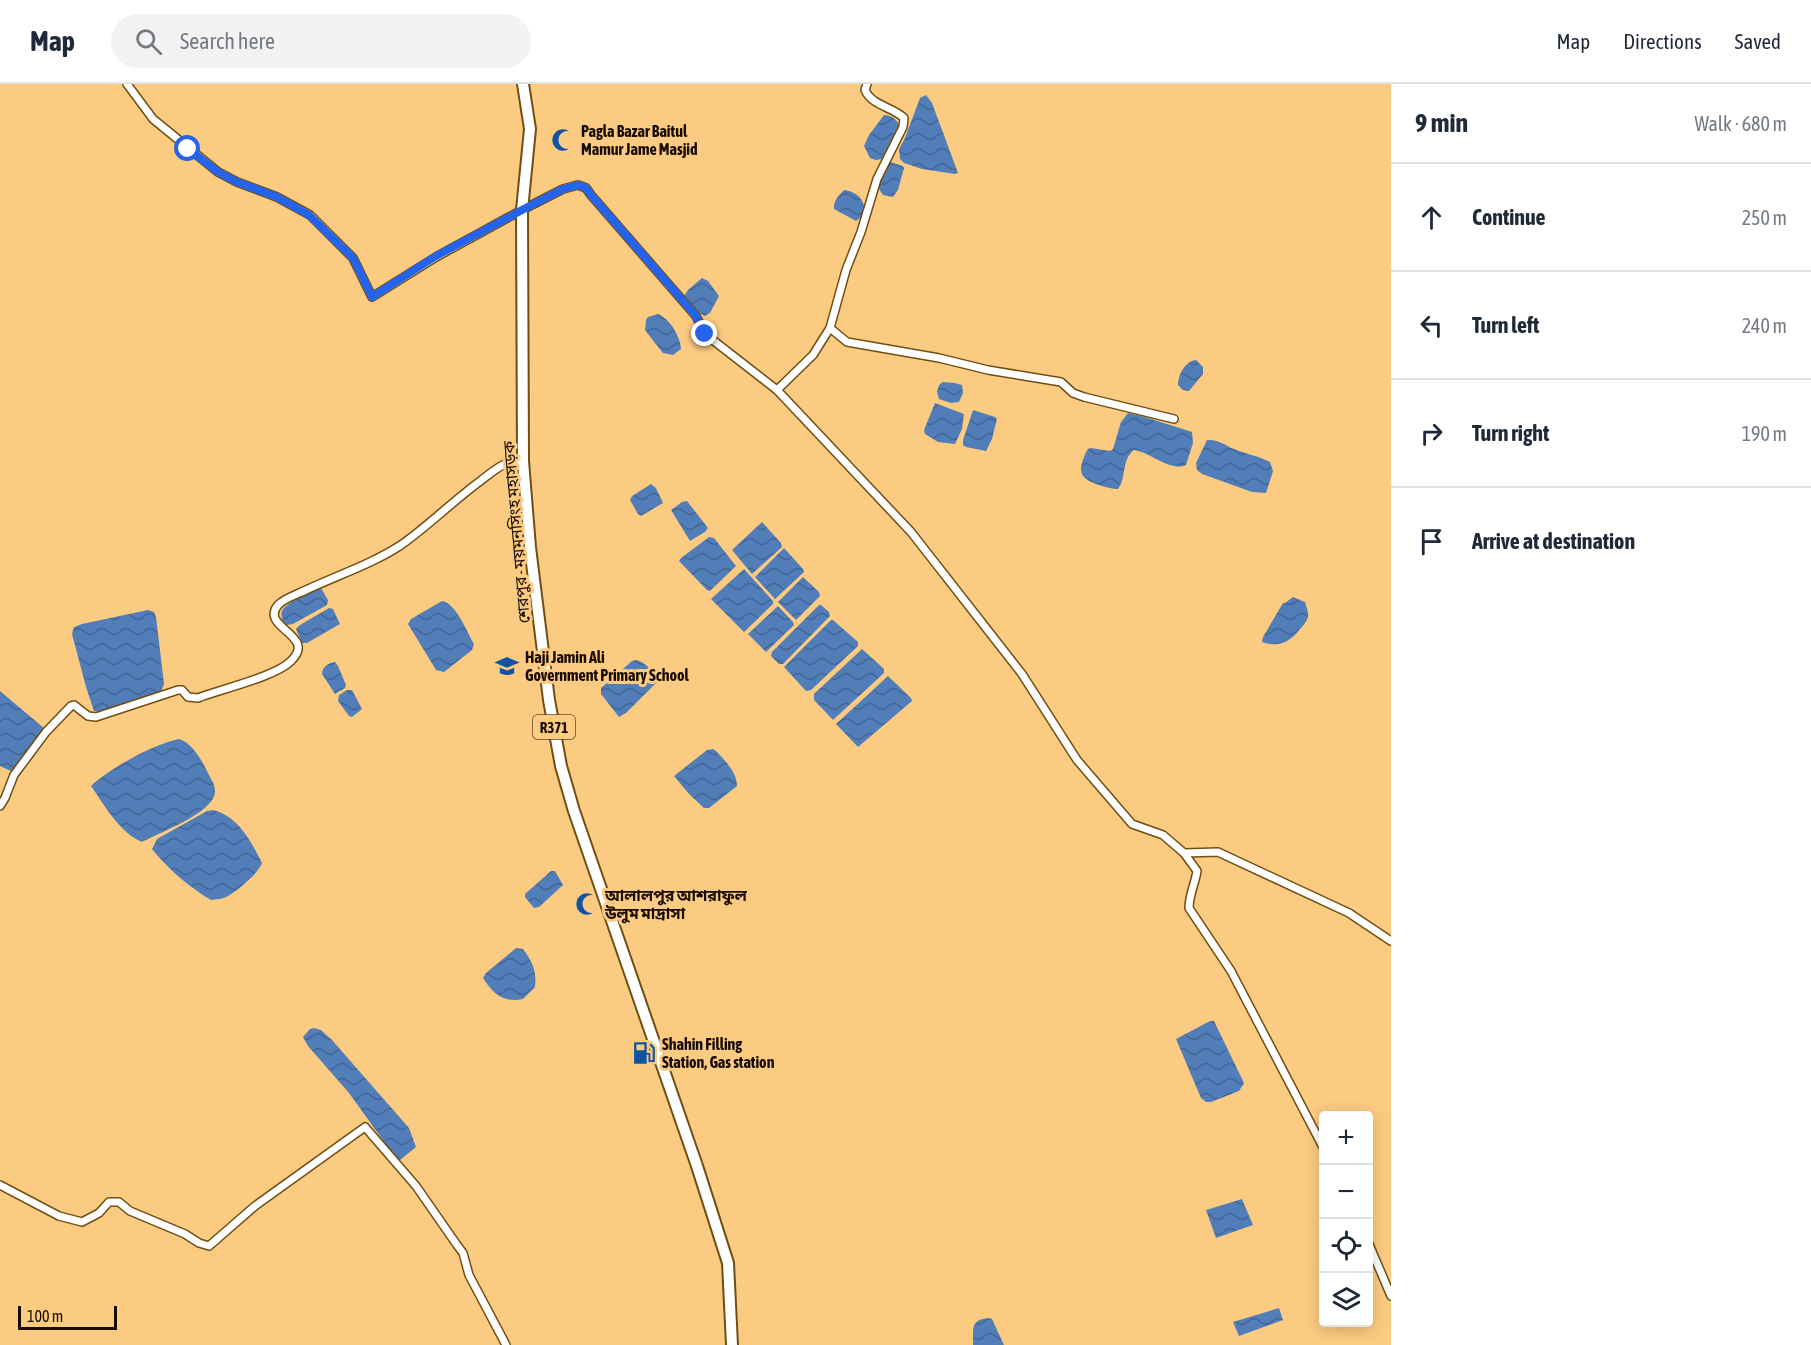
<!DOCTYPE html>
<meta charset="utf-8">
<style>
:root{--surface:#fff;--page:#f2f2f3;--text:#1f2937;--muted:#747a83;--line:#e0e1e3}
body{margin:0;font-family:"Asap Condensed","Noto Sans Bengali",sans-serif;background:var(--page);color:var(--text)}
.controls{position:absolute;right:18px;bottom:18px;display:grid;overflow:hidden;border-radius:6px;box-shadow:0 3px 15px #0003}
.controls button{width:54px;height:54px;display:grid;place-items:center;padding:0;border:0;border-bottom:2px solid var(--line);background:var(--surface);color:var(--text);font:30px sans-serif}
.scale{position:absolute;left:18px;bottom:15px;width:99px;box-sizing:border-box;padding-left:6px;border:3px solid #170a00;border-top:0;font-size:16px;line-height:21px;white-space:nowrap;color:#170a00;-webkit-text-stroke:4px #fccb82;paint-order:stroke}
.stop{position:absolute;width:18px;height:18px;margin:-14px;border:4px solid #2563eb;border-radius:50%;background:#fff}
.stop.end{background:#2563eb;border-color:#fff;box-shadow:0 2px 6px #0008}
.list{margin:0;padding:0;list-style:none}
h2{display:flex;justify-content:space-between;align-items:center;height:78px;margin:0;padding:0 24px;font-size:26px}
h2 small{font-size:20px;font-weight:400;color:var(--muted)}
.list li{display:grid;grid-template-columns:39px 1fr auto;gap:18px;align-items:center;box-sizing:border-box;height:108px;padding:0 24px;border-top:2px solid var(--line)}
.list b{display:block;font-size:22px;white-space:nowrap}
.list em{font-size:20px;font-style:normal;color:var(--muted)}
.icon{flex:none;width:33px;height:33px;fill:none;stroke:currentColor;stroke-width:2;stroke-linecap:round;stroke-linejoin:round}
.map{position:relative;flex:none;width:1391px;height:1261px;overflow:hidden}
header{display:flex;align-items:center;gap:36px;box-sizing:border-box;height:84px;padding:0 30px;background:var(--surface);border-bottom:2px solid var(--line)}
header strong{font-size:28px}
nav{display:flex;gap:33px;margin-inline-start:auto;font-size:21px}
.search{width:420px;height:54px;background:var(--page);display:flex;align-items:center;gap:15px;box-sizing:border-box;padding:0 21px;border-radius:33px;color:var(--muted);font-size:22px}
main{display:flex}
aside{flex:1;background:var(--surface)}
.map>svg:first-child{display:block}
</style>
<header>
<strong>Map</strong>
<div class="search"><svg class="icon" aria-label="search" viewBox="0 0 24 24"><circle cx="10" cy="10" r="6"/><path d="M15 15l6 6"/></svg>Search here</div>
<nav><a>Map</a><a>Directions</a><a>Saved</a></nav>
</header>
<main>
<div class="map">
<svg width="1391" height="1261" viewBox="0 0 1391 1261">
<defs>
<pattern id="water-waves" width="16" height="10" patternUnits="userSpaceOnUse" patternTransform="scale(1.5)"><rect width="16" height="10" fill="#517db9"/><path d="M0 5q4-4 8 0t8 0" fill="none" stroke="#426594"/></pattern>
</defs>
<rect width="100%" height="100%" fill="#fccb82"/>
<g fill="url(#water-waves)">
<polygon points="926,11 932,19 958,89 955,90 922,85 904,79 900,75 899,65 905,54 920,14"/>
<path d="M884,31C890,31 897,35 899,41L882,75L876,76L870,74L864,62L869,51Z"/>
<polygon points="890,78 903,82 904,84 898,106 893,113 883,111 879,105 881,93"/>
<path d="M844,106C861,107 873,127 856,137L834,125C833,117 839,111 844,106Z"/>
<path d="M702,194L708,197L719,212L710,229L705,232C697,229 687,219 684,212L688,206Z"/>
<path d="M658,230C670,235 680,252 681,265L673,271L663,269L655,259L645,246L646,236L648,233Z"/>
<path d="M1196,276L1203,283V290L1189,307L1183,306L1178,301C1178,291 1185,277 1196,276Z"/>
<polygon points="943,298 955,299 962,301 963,309 959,318 951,319 939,315 937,308 939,301"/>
<polygon points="935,319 964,330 962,345 955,360 938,358 925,350 924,346"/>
<polygon points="973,326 995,333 997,335 992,355 986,367 966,363 963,361 963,356"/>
<path d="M1128,329L1145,333L1192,348L1193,359L1186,381C1169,388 1151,368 1134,366C1121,376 1127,393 1118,405C1112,405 1105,403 1099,401C1078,394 1078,387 1086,368L1088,365L1091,364L1110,367L1113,365L1121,338Z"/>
<path d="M1207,356C1218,355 1225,361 1234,365C1246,370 1259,372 1270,378L1273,387L1266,409L1252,408L1202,390L1197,386L1196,379Z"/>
<polygon points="651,400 656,404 663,419 641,432 638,430 630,416 632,412"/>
<polygon points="687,417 708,444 705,448 690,457 671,426 682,418"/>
<polygon points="762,438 781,459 782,463 752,490 732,466"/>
<polygon points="709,453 714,454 736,482 710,507 707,506 679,477 681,474"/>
<polygon points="784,464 803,485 804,488 775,515 755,493"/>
<polygon points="744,485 773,517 773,520 744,548 711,515"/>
<polygon points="803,493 819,508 820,512 796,536 778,518"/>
<path d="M321,504L328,516L327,521L293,540L286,541C283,537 280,532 282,527C285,519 313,507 321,504Z"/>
<path d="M1293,513L1305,518C1306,522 1309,528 1308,533C1307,537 1303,542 1300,545C1290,558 1279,564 1262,558L1263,553L1283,519H1285Z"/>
<path d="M442,517C456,519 467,548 474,560L472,566L444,588L436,586L408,540L411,535Z"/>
<polygon points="819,521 821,521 829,528 830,532 783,580 779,580 771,572 772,568"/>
<polygon points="778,522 793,538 794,541 766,568 748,550"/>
<polygon points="329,524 333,525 340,540 307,559 302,559 296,545 300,541"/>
<polygon points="148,526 154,528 156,533 164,600 161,608 103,628 94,627 86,603 72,550 74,543 82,540"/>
<polygon points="831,536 833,536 858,558 858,562 811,606 806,607 784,583"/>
<polygon points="862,565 884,585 884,589 833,636 814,616 814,610"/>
<path d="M636,576C645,578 655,588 658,597L626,629L619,633L601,610V604L632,577Z"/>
<path d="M335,578L338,582L346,601L345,604L335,610L322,590C322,583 328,579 335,578Z"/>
<polygon points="888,592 911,614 912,617 858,663 836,640"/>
<polygon points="347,606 352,606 362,625 352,633 349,632 338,617 339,611"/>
<polygon points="0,607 45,645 13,688 0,682"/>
<path d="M179,655C191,658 201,675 206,685C209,692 215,699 215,707C216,728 159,749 142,758C120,749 105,722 91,702C110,684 154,660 179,655Z"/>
<path d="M713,665L716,667C725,677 737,688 737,702L709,724H704L689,710L674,692L707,666Z"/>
<path d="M213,726C238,732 251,757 262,779C258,790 237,807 226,813C222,815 216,815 211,816C189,803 168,785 152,765L157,755L207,727Z"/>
<polygon points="551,787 555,787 563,801 539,823 534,824 525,813 525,810"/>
<path d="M516,864L523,865C532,877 537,887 535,903L523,915C504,919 493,910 483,894L486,889Z"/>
<polygon points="1210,937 1214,937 1244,999 1239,1007 1211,1018 1206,1018 1201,1014 1176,955"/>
<polygon points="314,944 321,946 332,956 409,1044 416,1063 400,1076 395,1073 349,1009 308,962 303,953 310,945"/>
<polygon points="1242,1115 1253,1141 1216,1154 1206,1126"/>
<polygon points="1279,1224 1283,1236 1239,1252 1233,1238"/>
<path d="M989,1234L992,1235L1004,1261H973C974,1245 969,1236 989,1234Z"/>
</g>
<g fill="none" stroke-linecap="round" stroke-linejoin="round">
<g stroke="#6f4e13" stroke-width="10">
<g id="street">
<path d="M127,0L153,35L218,88L237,98L277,113L310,131L353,174L372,213L436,173L522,126L563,105L578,101L586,104L591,111L696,232L705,250L777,306L911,448L1022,590L1077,676L1132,740L1163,751L1184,769L1197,787C1195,800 1189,811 1189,824L1231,887L1324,1065"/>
<polyline points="830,244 847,258 939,274 988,286 1061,298 1073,309 1084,313 1174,335"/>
<path d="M777,306L813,271L830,244L846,186L861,148L877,95L903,43L904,34C893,23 872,22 865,6L867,0"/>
<path d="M0,722L5,714L14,691L46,648L71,622L74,621L88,632L96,633L178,606H182L188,613L198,614C221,605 275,593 291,577C318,551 259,544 278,521C285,514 298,510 306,506C338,491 372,480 401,461C428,442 452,418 479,398C487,392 496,384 505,380C511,377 517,377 523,377"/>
<polyline points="1184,769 1218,768 1349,829 1391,857"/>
<polyline points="0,1101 59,1132 82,1138 99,1129 109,1118 119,1118 130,1127 185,1150 199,1159 209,1162 255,1122 365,1043 416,1102 457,1161 463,1169 469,1191 506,1261"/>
<polyline points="1368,1158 1391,1212"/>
</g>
</g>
<g stroke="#6f4e13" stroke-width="14">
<polyline id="primary" points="523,0 530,45 522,126 523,377 530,463 549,616 561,682 574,727 697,1082 728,1179 732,1261"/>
</g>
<use href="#street" stroke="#fff" stroke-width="7"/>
<use href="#primary" stroke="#fff" stroke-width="10"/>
</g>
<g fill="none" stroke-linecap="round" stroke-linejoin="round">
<polyline stroke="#2563eb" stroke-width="8" points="188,65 218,88 237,98 277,113 309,131 353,174 372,213 436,172 522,126 563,105 578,101 586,104 591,111 696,232 705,250"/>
</g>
<defs>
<g id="mosque-bare" transform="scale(1.8)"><path d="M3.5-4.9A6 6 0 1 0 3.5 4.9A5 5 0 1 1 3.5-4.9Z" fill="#1254a4" stroke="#fccb82" stroke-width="2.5" paint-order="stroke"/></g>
<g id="school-bare" transform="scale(1.8)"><path d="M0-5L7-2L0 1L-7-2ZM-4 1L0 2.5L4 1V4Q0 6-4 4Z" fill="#1254a4" stroke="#fccb82" stroke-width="2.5" paint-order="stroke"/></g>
<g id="fuel-bare" transform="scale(1.8)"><path d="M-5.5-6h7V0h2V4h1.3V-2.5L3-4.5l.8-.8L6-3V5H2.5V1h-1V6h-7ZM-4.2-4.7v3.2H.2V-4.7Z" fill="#1254a4" stroke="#fccb82" stroke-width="2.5" paint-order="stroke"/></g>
</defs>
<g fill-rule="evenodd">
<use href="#mosque-bare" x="563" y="56"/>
<use href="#school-bare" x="507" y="582"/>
<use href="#mosque-bare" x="587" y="820"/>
<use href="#fuel-bare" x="644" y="969"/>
</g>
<g text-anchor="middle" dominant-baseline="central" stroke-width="6" stroke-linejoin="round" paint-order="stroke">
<rect fill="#fccb82" stroke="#5c4427" stroke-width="1.5" x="533" y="631" width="42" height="24" rx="4.5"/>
<g font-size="15" font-weight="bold" fill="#170a00">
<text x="554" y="643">R371</text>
</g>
<g font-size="16" font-weight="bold" fill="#170a00" stroke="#fccb82" text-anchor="start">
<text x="581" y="47">Pagla Bazar Baitul<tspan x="581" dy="18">Mamur Jame Masjid</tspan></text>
<text x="525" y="573">Haji Jamin Ali<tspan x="525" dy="18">Government Primary School</tspan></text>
<text x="605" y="811">আলালপুর আশরাফুল<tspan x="605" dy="18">উলুম মাদ্রাসা</tspan></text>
<text x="662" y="960">Shahin Filling<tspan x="662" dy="18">Station, Gas station</tspan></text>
</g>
<g font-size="16" fill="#170a00" stroke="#fccb82">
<text transform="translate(516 448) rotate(-95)">শেরপুর - ময়মনসিংহ মহাসড়ক</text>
</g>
</g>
</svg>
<div class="controls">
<button>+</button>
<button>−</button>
<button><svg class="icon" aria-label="locate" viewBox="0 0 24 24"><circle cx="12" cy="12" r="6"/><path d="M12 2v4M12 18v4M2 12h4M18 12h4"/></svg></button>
<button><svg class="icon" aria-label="layers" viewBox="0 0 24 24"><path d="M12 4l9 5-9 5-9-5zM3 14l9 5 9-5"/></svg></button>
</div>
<div class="scale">100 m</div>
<div class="stop" style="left:188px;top:65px"></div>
<div class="stop end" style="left:705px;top:250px"></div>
</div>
<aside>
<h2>9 min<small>Walk · 680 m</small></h2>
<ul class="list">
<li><svg class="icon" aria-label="ahead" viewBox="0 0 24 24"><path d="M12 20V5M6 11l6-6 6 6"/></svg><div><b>Continue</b></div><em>250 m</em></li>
<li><svg class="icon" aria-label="left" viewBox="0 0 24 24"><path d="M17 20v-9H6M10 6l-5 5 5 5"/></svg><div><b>Turn left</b></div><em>240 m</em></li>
<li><svg class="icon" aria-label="right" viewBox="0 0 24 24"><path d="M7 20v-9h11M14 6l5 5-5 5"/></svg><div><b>Turn right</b></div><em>190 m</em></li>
<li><svg class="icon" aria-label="arrive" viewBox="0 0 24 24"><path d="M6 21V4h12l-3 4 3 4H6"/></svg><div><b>Arrive at destination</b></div></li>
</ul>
</aside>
</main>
